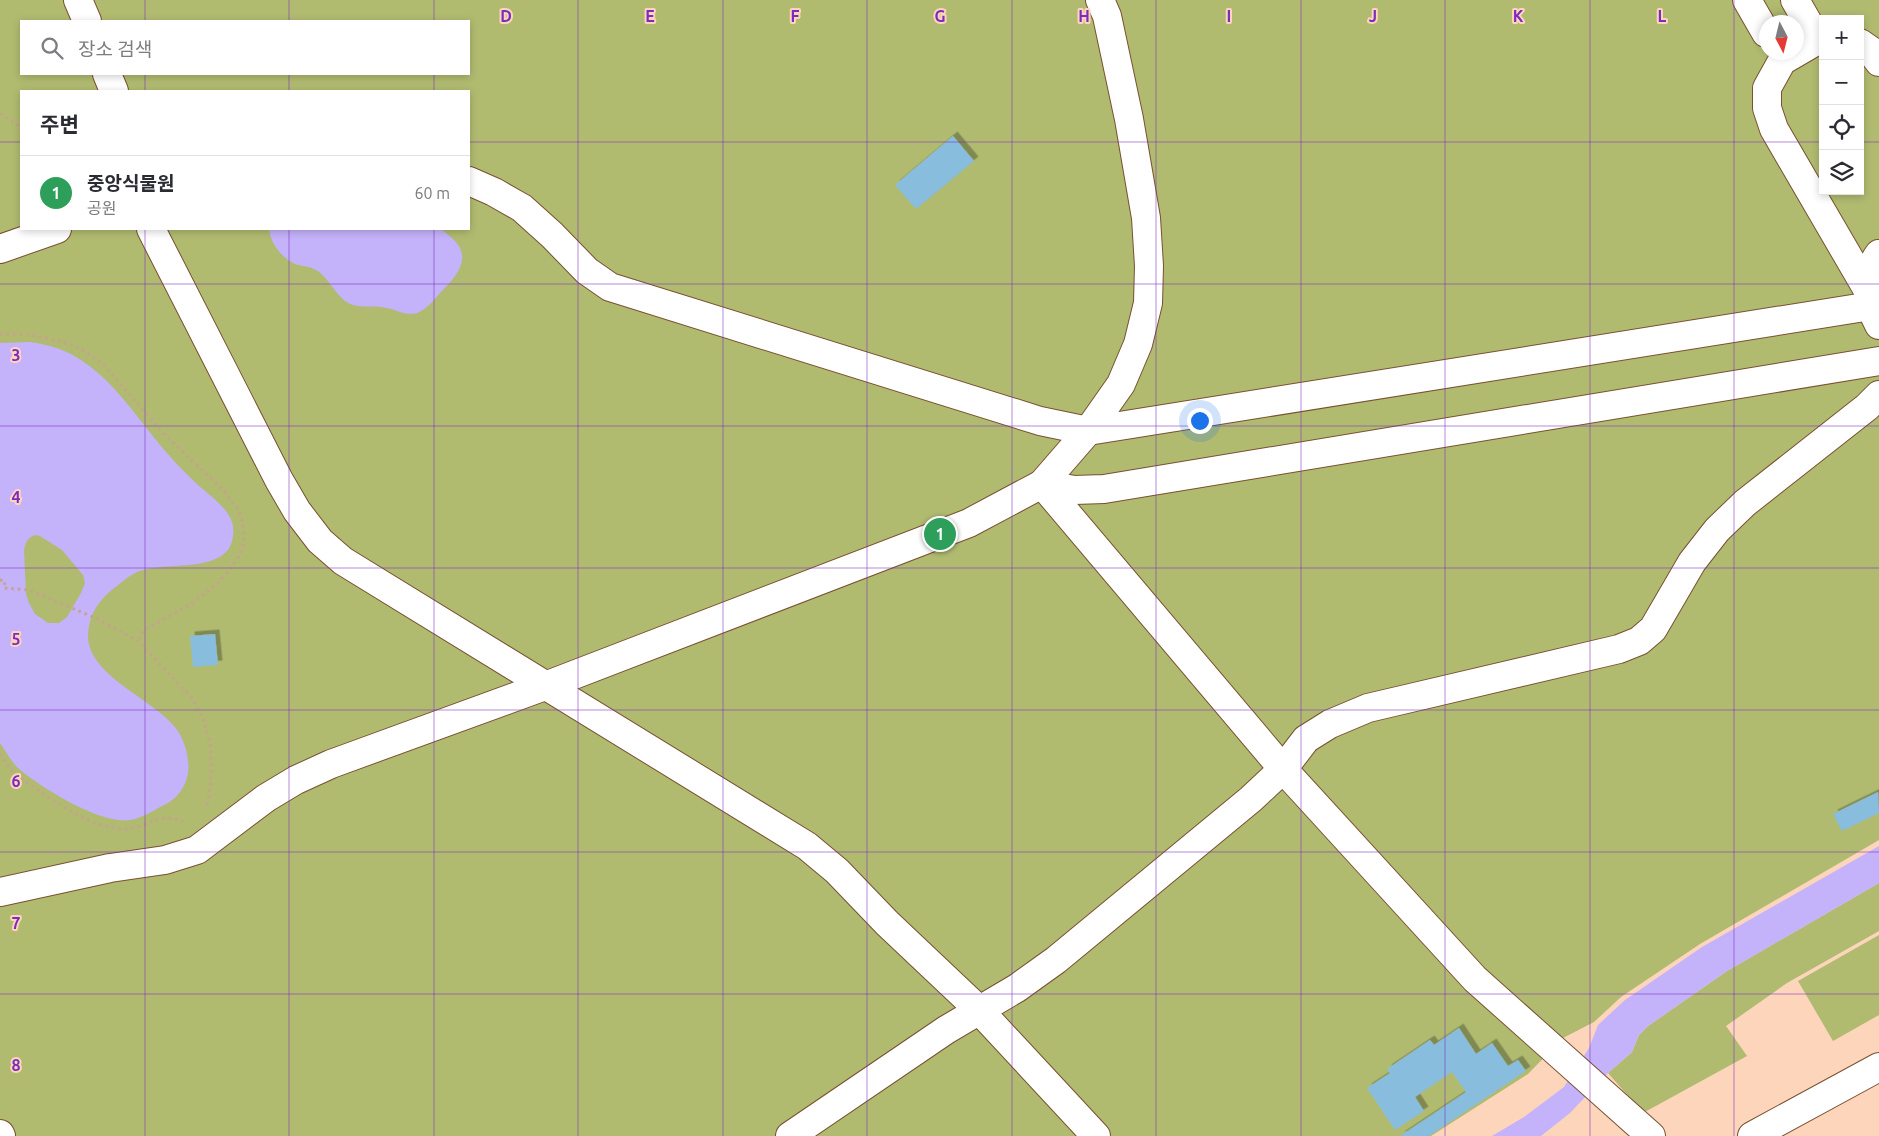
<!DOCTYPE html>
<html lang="ko">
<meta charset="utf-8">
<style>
:root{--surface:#fff;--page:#f2f2f3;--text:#2b2b33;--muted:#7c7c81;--line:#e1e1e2;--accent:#0e729f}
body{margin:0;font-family:Ubuntu,"Noto Sans KR",sans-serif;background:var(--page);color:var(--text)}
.controls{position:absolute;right:15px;top:15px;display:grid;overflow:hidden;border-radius:0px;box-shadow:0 2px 8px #0003}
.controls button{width:45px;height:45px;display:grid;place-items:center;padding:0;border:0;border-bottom:1px solid var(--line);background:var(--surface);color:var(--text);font:25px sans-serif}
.compass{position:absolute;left:1759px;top:15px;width:45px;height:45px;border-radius:50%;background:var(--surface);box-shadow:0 2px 8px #0003;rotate:173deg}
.you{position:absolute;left:1199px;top:420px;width:18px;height:18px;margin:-12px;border:4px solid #fff;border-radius:50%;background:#1a73e8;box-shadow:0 0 0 8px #1a73e833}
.badge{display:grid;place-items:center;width:32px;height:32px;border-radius:50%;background:var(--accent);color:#fff;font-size:16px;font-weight:700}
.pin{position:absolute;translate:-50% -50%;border:2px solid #fff;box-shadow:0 1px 5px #0006}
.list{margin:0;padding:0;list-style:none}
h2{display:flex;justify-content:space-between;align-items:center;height:65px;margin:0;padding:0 20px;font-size:21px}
h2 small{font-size:16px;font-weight:400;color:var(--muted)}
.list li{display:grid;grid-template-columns:32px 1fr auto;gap:15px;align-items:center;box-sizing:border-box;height:75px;padding:0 20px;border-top:1px solid var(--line)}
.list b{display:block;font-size:19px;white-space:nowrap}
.list p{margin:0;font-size:16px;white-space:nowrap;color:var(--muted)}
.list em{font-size:16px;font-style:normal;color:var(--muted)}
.icon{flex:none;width:28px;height:28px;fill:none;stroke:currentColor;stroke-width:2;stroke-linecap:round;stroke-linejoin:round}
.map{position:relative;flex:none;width:1879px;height:1136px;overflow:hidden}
.search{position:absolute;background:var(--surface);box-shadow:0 2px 8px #0003;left:20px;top:20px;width:450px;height:55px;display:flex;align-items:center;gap:12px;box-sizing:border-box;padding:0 18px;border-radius:0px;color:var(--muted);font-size:19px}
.panel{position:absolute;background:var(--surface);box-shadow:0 2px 8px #0003;left:20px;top:90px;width:450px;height:140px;border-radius:0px}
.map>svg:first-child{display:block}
</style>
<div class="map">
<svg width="1879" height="1136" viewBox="0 0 1879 1136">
<defs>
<filter id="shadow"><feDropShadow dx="4.5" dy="-4.5" stdDeviation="0" flood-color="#0004"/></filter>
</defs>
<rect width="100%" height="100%" fill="#fdd5bb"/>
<g fill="#b0bb70" fill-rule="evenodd">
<path d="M0,0H1879V840L1700,944L1621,997L1594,1022L1563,1038L1528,1074L1431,1136H0ZM1823,19H1860V191H1823ZM21,21H469V74H21ZM1766,22H1796V52H1766ZM21,91H469V229H21Z"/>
<polygon points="1879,883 1879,931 1787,983 1726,1026 1747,1056 1643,1113 1608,1073 1632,1052 1639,1035 1648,1026 1727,971"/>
<polygon points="1879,935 1879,1015 1833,1041 1798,981"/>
</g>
<g fill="#c4b2fa" fill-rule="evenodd">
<path d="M269,229H441C446,233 451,237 455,241C473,260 453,280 440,293C434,300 426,310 417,313C406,316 397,310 387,308C376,305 363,308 353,305C336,300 330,276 314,269C308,266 301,266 295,264C281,257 271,244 269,229Z"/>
<path d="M30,342C56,346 72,352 92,368C116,387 133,411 152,435C166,453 182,470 198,485C209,495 227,507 232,522C235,531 233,545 226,552C206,572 160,561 135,573C127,577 120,584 113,589C98,601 89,615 88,635C87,675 153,699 175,727C183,737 187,750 188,761C191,779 180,798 164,805C154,810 142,818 131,820C101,825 41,788 18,768C11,762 6,751 0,743V343ZM35,535L40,536L62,550L83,575L85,583L81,593L67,617L59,623H48L35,614L29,603L26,594L24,550C26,542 27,538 35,535Z"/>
<polygon points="1879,846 1879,883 1727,971 1648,1026 1639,1035 1632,1052 1608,1073 1570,1113 1541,1136 1492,1136 1524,1117 1564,1087 1589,1048 1598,1025 1625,1000 1702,947"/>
</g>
<g fill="#89bddd" filter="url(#shadow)">
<polygon points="953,136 974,161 916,209 895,185"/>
<polygon points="215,634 218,665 193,667 190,636"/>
<polygon points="1878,792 1879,813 1842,831 1833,814"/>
<polygon points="1459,1028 1476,1054 1492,1043 1508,1066 1518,1060 1526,1071 1429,1136 1400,1136 1466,1092 1452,1072 1415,1097 1424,1111 1395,1130 1367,1088 1390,1073 1387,1069 1430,1040 1434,1045"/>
</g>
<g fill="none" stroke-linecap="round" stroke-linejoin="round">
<g stroke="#7a5032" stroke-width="30">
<g id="minor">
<polyline points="78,0 87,21"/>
<polyline points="1747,0 1766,33"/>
<polyline points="1795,0 1818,40"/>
<polyline points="1823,40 1818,40 1782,61 1767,88 1767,108 1774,129 1870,294"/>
<polyline points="1860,43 1870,50 1879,62"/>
<polyline points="107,74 114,91"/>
<polyline points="469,181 494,192 522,208 552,235 587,271 610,287 1040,421 1088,431 1871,306"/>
<polyline points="151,229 279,480 297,511 320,541 343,561 807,846 837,871 887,923 979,1010 1096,1136"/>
<polyline points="0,249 57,229"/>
<path d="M1879,254C1864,273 1868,306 1879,325"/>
<polyline points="1042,484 1283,769 1475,979 1651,1136"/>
<polyline points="1042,484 1074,490 1104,489 1879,361"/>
<polyline points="0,892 110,868 165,860 197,850 266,798 296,780 331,764 545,686 969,523 1042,484 1088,431 1121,384 1138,344 1148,303 1149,266 1146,218 1129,119 1107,16 1100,0"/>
<polyline points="0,1134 1,1136"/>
<polyline points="790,1136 946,1030 1017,988 1056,960 1251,799 1283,769 1306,739 1330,724 1368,708 1619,649 1639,641 1653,629 1692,562 1717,530 1745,503 1867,407 1879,395"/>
<polyline points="1752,1136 1879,1067"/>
</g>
</g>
<g stroke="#c5a38d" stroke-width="3" stroke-dasharray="2.5 4" stroke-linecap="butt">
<polyline points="0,114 21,127"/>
<polyline points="0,334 32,335 60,341 80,348 103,364 164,434 223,490 238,509 243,523 244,543 239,556 233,566 218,583 191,604 144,630 138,641"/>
<polyline points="0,580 5,581 4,588 29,590 98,619 138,641 191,697 204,721 211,748 211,780 207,806"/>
<path d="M0,754C4,759 7,765 11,770C16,775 23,779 29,784C53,801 95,830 125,829C153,828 156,809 186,823"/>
</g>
<use href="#minor" stroke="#fff" stroke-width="28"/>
</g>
<path fill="none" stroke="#7b2cbf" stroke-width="1" stroke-opacity="0.55" d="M145,0V21M289,0V21M434,0V21M578,0V1136M723,0V1136M867,0V1136M1012,0V1136M1156,0V1136M1301,0V1136M1445,0V1136M1590,0V1136M1734,0V1136M145,74V91M289,74V91M434,74V91M0,142H21M469,142H1823M1860,142H1879M145,229V1136M289,229V1136M434,229V1136M0,284H1879M0,426H1879M0,568H1879M0,710H1879M0,852H1879M0,994H1879"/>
<g font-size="16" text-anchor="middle" font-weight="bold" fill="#7b2cbf" stroke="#fdd5bb" stroke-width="4" stroke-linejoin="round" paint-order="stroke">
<text x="506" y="22">D</text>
<text x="650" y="22">E</text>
<text x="795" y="22">F</text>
<text x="940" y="22">G</text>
<text x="1084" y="22">H</text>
<text x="1229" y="22">I</text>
<text x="1373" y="22">J</text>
<text x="1518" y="22">K</text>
<text x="1662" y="22">L</text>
<text x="16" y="361">3</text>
<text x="16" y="503">4</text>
<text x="16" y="645">5</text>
<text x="16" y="787">6</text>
<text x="16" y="929">7</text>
<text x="16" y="1071">8</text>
</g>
</svg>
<div class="controls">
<button>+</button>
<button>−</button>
<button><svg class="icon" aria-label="locate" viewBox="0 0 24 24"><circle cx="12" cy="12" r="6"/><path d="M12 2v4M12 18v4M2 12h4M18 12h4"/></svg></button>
<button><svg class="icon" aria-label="layers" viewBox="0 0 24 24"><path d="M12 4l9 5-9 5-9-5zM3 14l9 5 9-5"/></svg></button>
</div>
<svg class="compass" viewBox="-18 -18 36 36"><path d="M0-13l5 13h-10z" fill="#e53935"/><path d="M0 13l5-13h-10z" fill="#7c7c81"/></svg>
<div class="you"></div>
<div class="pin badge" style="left:940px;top:534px;background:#2e9e5b">1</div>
<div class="search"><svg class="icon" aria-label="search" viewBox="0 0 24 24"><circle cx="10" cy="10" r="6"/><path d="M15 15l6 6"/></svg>장소 검색</div>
<section class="panel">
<h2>주변<small></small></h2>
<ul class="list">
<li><span class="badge" style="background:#2e9e5b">1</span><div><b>중앙식물원</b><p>공원</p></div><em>60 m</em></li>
</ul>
</section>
</div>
